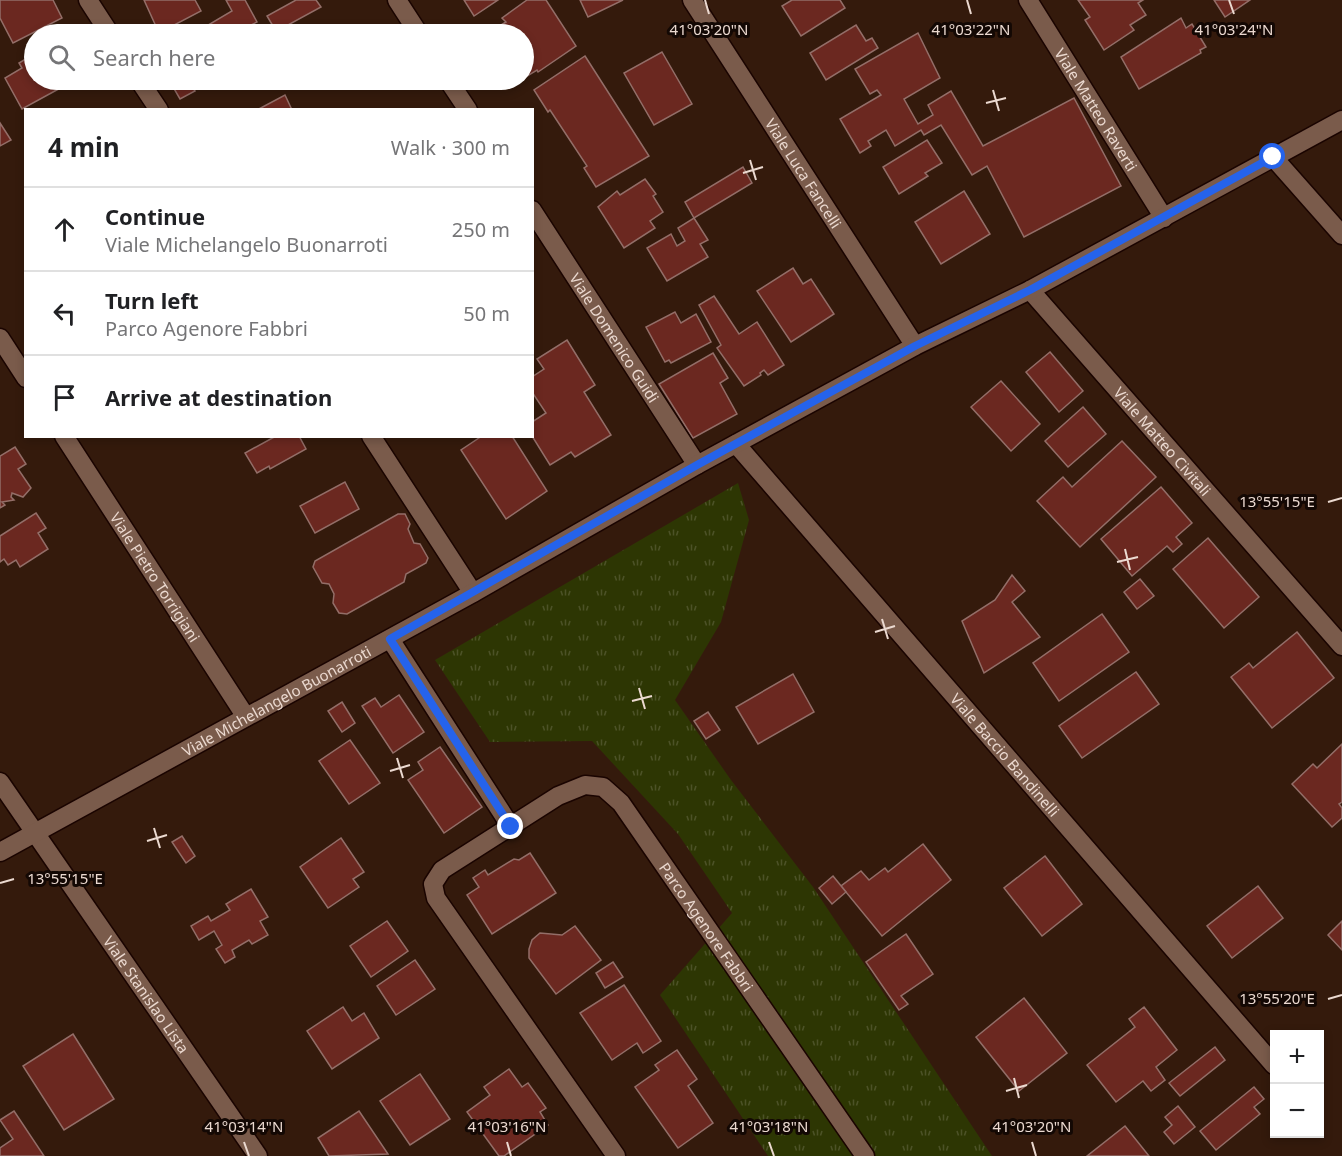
<!DOCTYPE html>
<meta charset="utf-8">
<style>
:root{--surface:#fff;--page:#f2f2f2;--text:#202124;--muted:#757577;--line:#e0e0e0}
body{margin:0;font-family:"Noto Sans",sans-serif;background:var(--page);color:var(--text)}
.controls{position:absolute;right:18px;bottom:18px;display:grid;overflow:hidden;border-radius:0px;box-shadow:0 3px 9px #0003}
.controls button{width:54px;height:54px;display:grid;place-items:center;padding:0;border:0;border-bottom:2px solid var(--line);background:var(--surface);color:var(--text);font:30px sans-serif}
.stop{position:absolute;width:18px;height:18px;margin:-14px;border:4px solid #2563eb;border-radius:50%;background:#fff}
.stop.end{background:#2563eb;border-color:#fff;box-shadow:0 2px 6px #0008}
.list{margin:0;padding:0;list-style:none}
h2{display:flex;justify-content:space-between;align-items:center;height:78px;margin:0;padding:0 24px;font-size:26px}
h2 small{font-size:20px;font-weight:400;color:var(--muted)}
.list li{display:grid;grid-template-columns:39px 1fr auto;gap:18px;align-items:center;box-sizing:border-box;height:84px;padding:0 24px;border-top:2px solid var(--line)}
.list b{display:block;font-size:22px;white-space:nowrap}
.list p{margin:0;font-size:20px;white-space:nowrap;color:var(--muted)}
.list em{font-size:20px;font-style:normal;color:var(--muted)}
.icon{flex:none;width:33px;height:33px;fill:none;stroke:currentColor;stroke-width:2;stroke-linecap:round;stroke-linejoin:round}
.map{position:relative;flex:none;width:1342px;height:1156px;overflow:hidden}
.search{position:absolute;background:var(--surface);box-shadow:0 3px 9px #0003;left:24px;top:24px;width:510px;height:66px;display:flex;align-items:center;gap:15px;box-sizing:border-box;padding:0 21px;border-radius:33px;color:var(--muted);font-size:22px}
.panel{position:absolute;background:var(--surface);box-shadow:0 3px 9px #0003;left:24px;top:108px;width:510px;height:330px;border-radius:0px}
.map>svg:first-child{display:block}
</style>
<div class="map">
<svg width="1342" height="1156" viewBox="0 0 1342 1156">
<defs>
<pattern id="grass-tufts" width="24" height="20" patternUnits="userSpaceOnUse" patternTransform="scale(1.5)"><rect width="24" height="20" fill="#2d3603"/><path d="M3 7l-1-3M5 7V3M7 7l1-3M15 17l-1-3M17 17v-4M19 17l1-3" fill="none" stroke="#4c5227"/></pattern>
</defs>
<rect width="100%" height="100%" fill="#341a0c"/>
<polygon fill="url(#grass-tufts)" points="738,483 749,520 721,622 675,700 731,780 813,887 992,1156 768,1156 660,995 732,913 678,834 592,741 490,742 435,660"/>
<g fill="#6b2820" stroke="#936e68" stroke-width="1.5">
<polygon points="0,0 53,0 62,18 13,43 0,18"/>
<polygon points="144,0 195,0 201,11 159,33"/>
<polygon points="226,0 245,0 257,22 249,26 253,34 193,34 232,11"/>
<polygon points="296,0 316,0 321,7 286,26 291,34 270,34 276,31 267,16"/>
<polygon points="464,0 498,0 474,16"/>
<polygon points="527,0 546,0 576,46 538,72 537,70 524,78 524,34 486,34 506,22 502,18"/>
<polygon points="580,0 623,0 588,17"/>
<polygon points="792,0 840,0 845,8 801,36 782,6"/>
<polygon points="1078,0 1143,0 1138,3 1146,15 1130,25 1134,30 1104,50 1085,20 1090,17"/>
<polygon points="1214,0 1250,0 1225,17"/>
<polygon points="1181,18 1186,28 1192,24 1206,47 1200,50 1201,53 1139,89 1121,57"/>
<polygon points="856,25 866,41 872,38 878,48 826,80 810,53"/>
<polygon points="918,33 940,78 904,99 918,124 933,115 928,105 951,91 983,146 1074,98 1121,186 1024,237 987,166 972,175 941,125 924,135 921,130 895,146 886,130 868,141 871,146 860,153 840,119 881,95 877,90 870,94 855,69"/>
<polygon points="662,52 692,104 654,125 624,73"/>
<polygon points="585,56 649,156 596,187 584,168 587,166 550,110 548,112 534,90"/>
<polygon points="29,57 31,59 34,58 34,80 75,80 22,109 5,78 22,68 19,63"/>
<polygon points="169,80 188,80 195,91 180,99"/>
<polygon points="285,95 292,110 257,110"/>
<polygon points="0,123 11,140 0,146"/>
<polygon points="927,140 942,163 925,173 928,176 899,194 883,167"/>
<polygon points="743,167 752,183 694,218 685,202"/>
<polygon points="645,179 656,194 653,196 663,212 650,221 655,228 624,248 598,207 617,191 620,195"/>
<polygon points="964,191 990,234 941,264 915,222"/>
<polygon points="694,218 708,240 700,244 708,257 667,281 647,248 671,234 677,246 685,241 678,228"/>
<polygon points="793,268 803,284 811,279 834,314 791,342 757,291"/>
<polygon points="714,296 739,334 757,322 784,365 768,375 764,370 760,373 761,375 744,386 717,348 721,345 699,305"/>
<polygon points="675,312 681,323 696,314 711,342 671,363 669,360 665,362 646,327"/>
<polygon points="567,340 595,385 584,392 611,435 575,457 571,452 550,465 532,436 532,422 546,413 532,392 532,377 544,369 537,359"/>
<polygon points="1050,352 1083,391 1059,412 1026,372"/>
<polygon points="713,353 728,378 720,383 737,414 693,438 659,384"/>
<polygon points="1001,381 1040,424 1011,451 971,407"/>
<polygon points="1083,407 1106,434 1068,467 1045,441"/>
<polygon points="276,436 299,436 306,449 270,469 269,466 257,473 245,453"/>
<polygon points="482,436 512,436 547,491 506,519 461,450"/>
<polygon points="1122,441 1156,477 1080,547 1037,501 1063,477 1072,487"/>
<polygon points="15,447 26,464 18,469 31,488 23,497 12,493 11,497 14,500 2,502 5,505 0,508 0,456"/>
<polygon points="345,482 359,509 315,533 300,506"/>
<polygon points="1161,487 1192,523 1176,537 1182,544 1173,552 1167,546 1132,576 1101,539"/>
<polygon points="36,513 46,528 38,533 48,549 20,567 16,560 8,565 4,559 0,562 0,536"/>
<polygon points="398,514 405,514 410,524 408,529 414,543 420,544 428,558 426,563 406,574 404,582 347,614 339,613 333,603 334,594 329,584 322,583 313,567 315,561"/>
<polygon points="1208,538 1259,597 1224,628 1173,569"/>
<polygon points="1012,575 1025,591 1012,602 1040,637 984,673 962,621 995,600"/>
<polygon points="1140,579 1154,596 1137,609 1124,592"/>
<polygon points="1102,614 1129,652 1059,701 1033,663"/>
<polygon points="1297,632 1334,678 1272,728 1231,677 1249,663 1253,668"/>
<polygon points="1136,672 1159,704 1082,758 1059,726"/>
<polygon points="793,674 814,712 758,744 736,707"/>
<polygon points="399,695 424,732 393,753 362,706 375,698 381,707"/>
<polygon points="342,702 355,723 342,732 328,711"/>
<polygon points="708,712 720,730 706,739 694,721"/>
<polygon points="350,740 380,783 349,804 319,761"/>
<polygon points="1342,744 1342,802 1339,804 1342,808 1342,818 1332,827 1292,784 1313,764 1317,768"/>
<polygon points="440,747 482,807 444,833 408,780 423,770 418,762"/>
<polygon points="182,836 195,856 186,863 172,842"/>
<polygon points="341,838 364,872 353,879 359,887 328,908 300,867"/>
<polygon points="923,844 951,880 882,936 841,886 861,871 869,880 885,868 888,872"/>
<polygon points="530,853 556,893 492,934 467,895 479,887 473,878 485,870 488,875 514,859 519,860"/>
<polygon points="1045,856 1082,904 1042,936 1004,888"/>
<polygon points="833,876 846,892 832,904 819,888"/>
<polygon points="1258,886 1283,918 1232,958 1207,926"/>
<polygon points="251,889 268,917 260,921 268,935 252,944 249,940 232,950 235,957 225,963 216,949 222,945 214,931 199,940 191,926 208,916 211,921 230,910 226,904"/>
<polygon points="387,921 408,951 371,977 350,946"/>
<polygon points="1342,921 1342,950 1328,935"/>
<polygon points="575,926 601,960 556,994 529,958 529,949 532,940 540,933 562,935"/>
<polygon points="906,934 933,974 901,996 908,1004 899,1010 866,962"/>
<polygon points="415,960 435,989 396,1015 377,986"/>
<polygon points="613,962 623,977 605,988 596,973"/>
<polygon points="624,985 661,1041 643,1053 637,1043 612,1060 580,1013"/>
<polygon points="1024,998 1067,1053 1019,1091 976,1037"/>
<polygon points="343,1007 352,1021 364,1013 379,1038 332,1069 307,1031"/>
<polygon points="1144,1007 1177,1050 1156,1067 1165,1080 1151,1091 1143,1081 1116,1102 1087,1065 1135,1027 1129,1019"/>
<polygon points="73,1034 114,1099 64,1130 23,1066"/>
<polygon points="1215,1047 1225,1060 1180,1096 1169,1083"/>
<polygon points="677,1050 697,1079 688,1086 713,1123 678,1148 635,1087 659,1070 655,1065"/>
<polygon points="509,1069 522,1087 528,1083 546,1108 540,1112 548,1125 504,1156 499,1156 467,1112 490,1095 484,1087"/>
<polygon points="420,1074 450,1119 410,1145 380,1101"/>
<polygon points="1254,1087 1264,1099 1254,1107 1260,1114 1216,1150 1200,1131"/>
<polygon points="1178,1106 1195,1127 1174,1144 1164,1132 1172,1125 1165,1117"/>
<polygon points="14,1111 44,1156 0,1156 0,1148 13,1139 0,1120"/>
<polygon points="359,1111 388,1154 329,1156 318,1138"/>
<polygon points="1125,1126 1149,1156 1087,1156"/>
</g>
<g fill="none" stroke-linecap="round" stroke-linejoin="round">
<g stroke="#1a0400" stroke-width="21">
<g id="minor">
<polyline points="88,0 110,34"/>
<polyline points="397,0 419,34"/>
<path id="s1" d="M692,0L915,346"/>
<path id="s2" d="M1028,0L1164,218"/>
<polyline points="139,80 159,110"/>
<polyline points="448,80 468,110"/>
<polyline points="1273,157 1342,235"/>
<path id="s3" d="M532,210L697,465"/>
<path id="s4" d="M1030,290L1342,646"/>
<polyline points="0,338 26,378"/>
<path id="s5" d="M64,436L246,717"/>
<polyline points="371,436 473,593"/>
<path id="s6" d="M736,444L1274,1065"/>
<polyline points="390,639 511,827"/>
<path id="s7" d="M0,782L258,1156"/>
<path id="s8" d="M0,852L473,593L697,465L915,346L1030,290L1342,120"/>
<path id="s9" d="M616,1156L436,898L433,884L442,870L558,796L585,785L603,787L621,803L865,1156"/>
</g>
</g>
<use href="#minor" stroke="#7a5b4b" stroke-width="18"/>
</g>
<g fill="none" stroke-linecap="round" stroke-linejoin="round">
<polyline stroke="#2563eb" stroke-width="8" points="511,827 390,639 697,465 915,346 1030,290 1273,157"/>
</g>
<path fill="none" stroke="#ebd9d0" stroke-width="2" d="M705,0L709,14M967,0L971,14M1229,0L1234,14M993,90L999,111M986,103L1006,98M750,160L756,180M743,173L763,167M1328,502L1342,498M1125,549L1130,570M1117,562L1138,557M882,619L888,639M875,632L895,626M639,688L645,709M632,701L652,696M397,758L403,778M390,771L410,765M154,828L160,848M147,841L167,835M0,883L14,879M1328,999L1342,995M1014,1078L1019,1098M1006,1091L1027,1085M244,1142L249,1156M507,1142L511,1156M769,1142L774,1156M1032,1142L1036,1156"/>
<g text-anchor="middle" dominant-baseline="central" stroke-width="6" stroke-linejoin="round" paint-order="stroke">
<g font-size="15" fill="#ebd9d0" stroke="#130804">
<text stroke="none"><textPath href="#s2" startOffset="129">Viale Matteo Raverti</textPath></text>
<text stroke="none"><textPath href="#s1" startOffset="206">Viale Luca Fancelli</textPath></text>
<text stroke="none"><textPath href="#s3" startOffset="152">Viale Domenico Guidi</textPath></text>
<text stroke="none"><textPath href="#s4" startOffset="201">Viale Matteo Civitali</textPath></text>
<text stroke="none"><textPath href="#s5" startOffset="168">Viale Pietro Torrigiani</textPath></text>
<text stroke="none"><textPath href="#s8" startOffset="315">Viale Michelangelo Buonarroti</textPath></text>
<text stroke="none"><textPath href="#s6" startOffset="411">Viale Baccio Bandinelli</textPath></text>
<text stroke="none"><textPath href="#s9" startOffset="705">Parco Agenore Fabbri</textPath></text>
<text stroke="none"><textPath href="#s7" startOffset="258">Viale Stanislao Lista</textPath></text>
</g>
</g>
<g font-size="15" text-anchor="middle" fill="#ebd9d0" stroke="#130804" stroke-width="6" stroke-linejoin="round" paint-order="stroke">
<text x="709" y="35">41°03'20"N</text>
<text x="971" y="35">41°03'22"N</text>
<text x="1234" y="35">41°03'24"N</text>
<text x="1277" y="507">13°55'15"E</text>
<text x="65" y="884">13°55'15"E</text>
<text x="1277" y="1004">13°55'20"E</text>
<text x="244" y="1132">41°03'14"N</text>
<text x="507" y="1132">41°03'16"N</text>
<text x="769" y="1132">41°03'18"N</text>
<text x="1032" y="1132">41°03'20"N</text>
</g>
</svg>
<div class="controls">
<button>+</button>
<button>−</button>
</div>
<div class="stop" style="left:1273px;top:157px"></div>
<div class="stop end" style="left:511px;top:827px"></div>
<div class="search"><svg class="icon" aria-label="search" viewBox="0 0 24 24"><circle cx="10" cy="10" r="6"/><path d="M15 15l6 6"/></svg>Search here</div>
<section class="panel">
<h2>4 min<small>Walk · 300 m</small></h2>
<ul class="list">
<li><svg class="icon" aria-label="ahead" viewBox="0 0 24 24"><path d="M12 20V5M6 11l6-6 6 6"/></svg><div><b>Continue</b><p>Viale Michelangelo Buonarroti</p></div><em>250 m</em></li>
<li><svg class="icon" aria-label="left" viewBox="0 0 24 24"><path d="M17 20v-9H6M10 6l-5 5 5 5"/></svg><div><b>Turn left</b><p>Parco Agenore Fabbri</p></div><em>50 m</em></li>
<li><svg class="icon" aria-label="arrive" viewBox="0 0 24 24"><path d="M6 21V4h12l-3 4 3 4H6"/></svg><div><b>Arrive at destination</b></div></li>
</ul>
</section>
</div>
